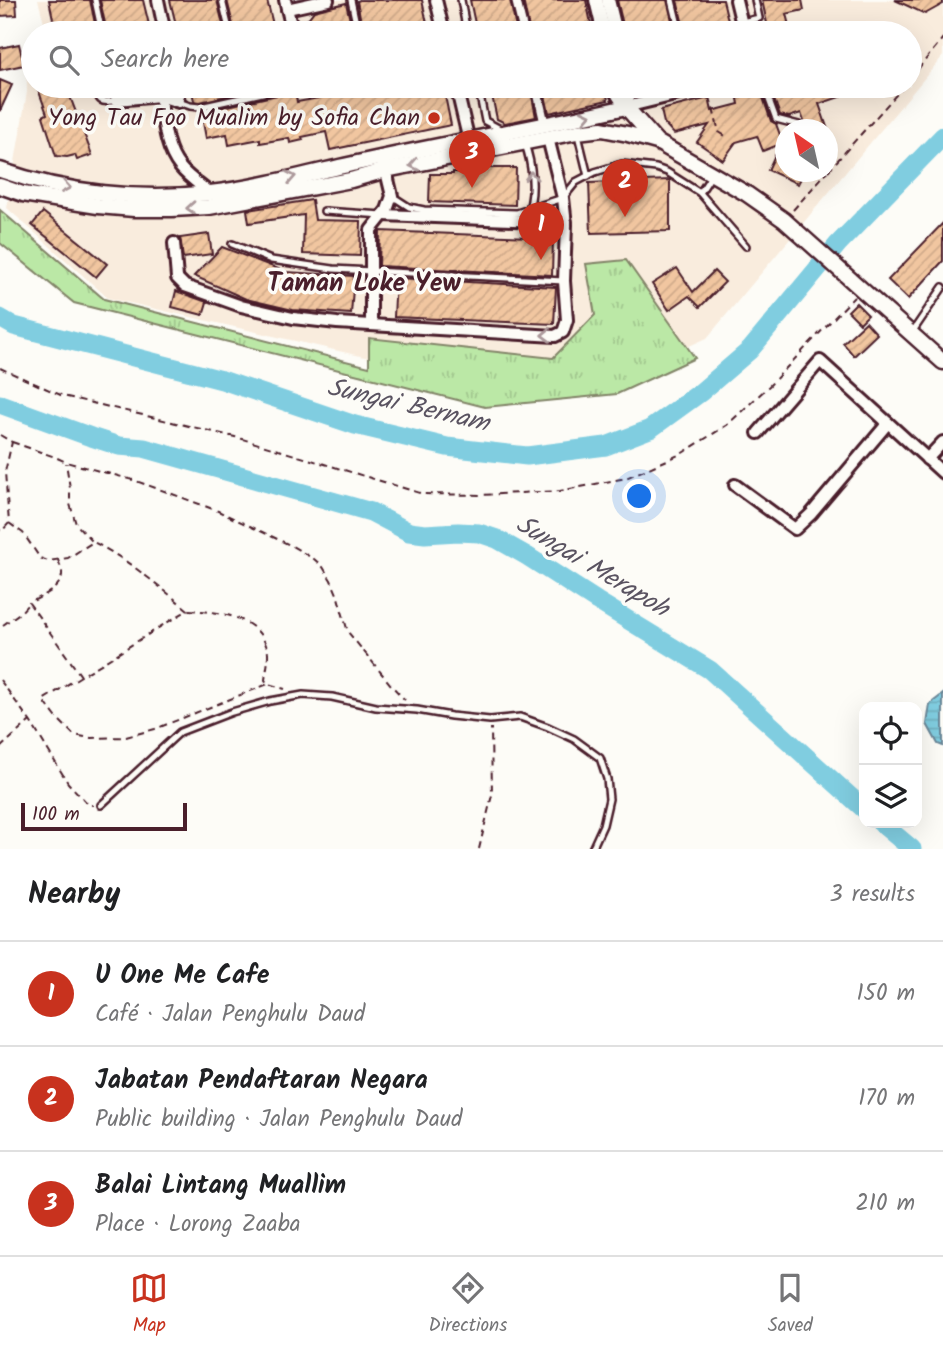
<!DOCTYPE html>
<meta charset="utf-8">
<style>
:root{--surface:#fff;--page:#f2f2f2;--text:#202124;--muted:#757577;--line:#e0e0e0;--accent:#c8321e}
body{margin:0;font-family:Kalam,sans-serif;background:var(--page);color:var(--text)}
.controls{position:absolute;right:21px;bottom:21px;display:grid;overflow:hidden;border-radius:14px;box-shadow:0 7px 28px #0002}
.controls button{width:63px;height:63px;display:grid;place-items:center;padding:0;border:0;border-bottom:2px solid var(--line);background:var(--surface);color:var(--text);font:35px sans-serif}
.compass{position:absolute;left:775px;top:119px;width:63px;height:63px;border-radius:50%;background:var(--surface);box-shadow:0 7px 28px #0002;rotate:326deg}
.scale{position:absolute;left:21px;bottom:18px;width:166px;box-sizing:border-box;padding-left:7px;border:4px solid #4a1f2b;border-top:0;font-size:19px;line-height:24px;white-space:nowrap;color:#4a1f2b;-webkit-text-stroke:5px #fdfcf7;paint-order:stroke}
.you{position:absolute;left:640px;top:497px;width:24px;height:24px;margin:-18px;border:5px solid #fff;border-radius:50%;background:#1a73e8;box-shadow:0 0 0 10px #1a73e833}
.badge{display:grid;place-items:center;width:46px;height:46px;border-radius:50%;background:var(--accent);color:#fff;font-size:23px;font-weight:700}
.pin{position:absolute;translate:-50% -58px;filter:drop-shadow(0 2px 4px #0008)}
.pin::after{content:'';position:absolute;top:37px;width:24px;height:21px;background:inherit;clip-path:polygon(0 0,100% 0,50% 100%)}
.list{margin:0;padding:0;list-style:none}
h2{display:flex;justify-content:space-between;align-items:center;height:91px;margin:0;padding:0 28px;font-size:30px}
h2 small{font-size:23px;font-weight:400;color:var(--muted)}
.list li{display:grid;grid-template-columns:46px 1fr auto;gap:21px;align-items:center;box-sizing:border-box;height:105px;padding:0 28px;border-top:2px solid var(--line)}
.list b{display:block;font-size:26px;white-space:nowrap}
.list p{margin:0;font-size:23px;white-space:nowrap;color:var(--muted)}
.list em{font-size:23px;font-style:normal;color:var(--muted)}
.icon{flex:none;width:38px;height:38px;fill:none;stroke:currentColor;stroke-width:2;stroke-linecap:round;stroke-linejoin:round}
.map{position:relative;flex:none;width:943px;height:849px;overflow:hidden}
.search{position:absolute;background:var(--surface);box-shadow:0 7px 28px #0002;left:21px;right:21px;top:21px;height:77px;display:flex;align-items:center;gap:18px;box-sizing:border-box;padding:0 24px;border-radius:38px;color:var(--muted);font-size:26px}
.sheet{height:406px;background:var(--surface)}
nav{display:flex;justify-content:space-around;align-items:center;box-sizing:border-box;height:98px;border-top:2px solid var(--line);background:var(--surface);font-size:19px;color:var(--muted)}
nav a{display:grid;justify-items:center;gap:4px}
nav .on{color:var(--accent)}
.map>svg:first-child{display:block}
</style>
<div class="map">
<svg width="943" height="849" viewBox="0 0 943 849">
<defs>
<pattern id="grass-tufts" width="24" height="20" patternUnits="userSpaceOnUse" patternTransform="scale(1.75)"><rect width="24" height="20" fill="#bbe8a6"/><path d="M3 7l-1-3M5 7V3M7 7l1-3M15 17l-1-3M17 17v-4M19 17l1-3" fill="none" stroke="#a2c78f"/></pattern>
<pattern id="water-rules" width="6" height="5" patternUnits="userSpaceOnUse" patternTransform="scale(1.75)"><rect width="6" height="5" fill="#80cde0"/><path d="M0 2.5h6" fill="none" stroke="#70b0c0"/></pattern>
<pattern id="building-hatch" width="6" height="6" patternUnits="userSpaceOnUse" patternTransform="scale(1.75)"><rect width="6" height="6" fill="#f1c6a0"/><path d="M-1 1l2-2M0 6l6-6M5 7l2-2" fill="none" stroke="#d0aa8a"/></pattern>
</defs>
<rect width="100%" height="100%" fill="#fdfcf7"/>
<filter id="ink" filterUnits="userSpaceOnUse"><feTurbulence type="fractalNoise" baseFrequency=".0143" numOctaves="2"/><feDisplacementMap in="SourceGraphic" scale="14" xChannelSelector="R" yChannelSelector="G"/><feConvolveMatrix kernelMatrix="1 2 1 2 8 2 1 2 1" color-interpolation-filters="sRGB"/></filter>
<g filter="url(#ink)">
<path fill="#f9ecdd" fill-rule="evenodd" d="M38,0H943V56L707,338L607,383L474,382L108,298L7,208L27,92L26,50L33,47V86H910V33H47ZM786,130H828V172H786Z"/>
<polygon fill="url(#grass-tufts)" stroke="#828468" stroke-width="2" points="0,210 104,299 369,367 369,338 553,358 595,315 586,264 626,260 695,358 617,394 485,407 74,303 0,243"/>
<polygon fill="url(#water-rules)" stroke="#6a8798" stroke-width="2" points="943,694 943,746 938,744 927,724 930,704"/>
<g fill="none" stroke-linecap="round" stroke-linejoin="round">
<g stroke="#80cde0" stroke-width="19">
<polyline points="0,318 14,326 222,380 355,425 447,447 527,456 606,446 650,429 701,392 750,350 838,244 943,136"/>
<polyline points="0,404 91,437 119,446 144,448 371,512 409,532 425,534 458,532 479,533 497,539 527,556 597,601 710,670 864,809"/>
<polyline points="881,823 912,849"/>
</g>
</g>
<g fill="url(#building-hatch)" stroke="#4a1f2b" stroke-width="2">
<polygon points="0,0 16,0 17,15 0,16"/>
<polygon points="49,0 90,0 97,33 56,33"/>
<polygon points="100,0 143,0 151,33 107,33"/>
<polygon points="170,0 217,0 225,33 178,33"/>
<polygon points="227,0 267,0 275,33 235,33"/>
<polygon points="360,0 422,0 429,33 363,33 357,1"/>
<polygon points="470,0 510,0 517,33 477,33"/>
<polygon points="523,0 586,0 593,33 530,33"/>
<polygon points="617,0 667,0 675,33 625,33"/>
<polygon points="677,0 723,0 731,33 685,33"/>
<polygon points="762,0 802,0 804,10 786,14 791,33 769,33"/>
<polygon points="895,0 943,0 943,4 925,14"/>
<polygon points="346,3 353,33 310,33 307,20 314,11"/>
<polygon points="19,44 24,65 0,70 0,48"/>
<polygon points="0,80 12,85 0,111"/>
<polygon points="37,86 66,86 92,155 77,160 75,155 67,157 56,156 43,116 47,114"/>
<polygon points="191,86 238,86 239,93 200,102 194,101"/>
<polygon points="316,86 443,86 451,125 330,150 326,132 302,137 303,140 290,143 289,138 260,143 260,139 229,145 227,134 206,138 201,112 295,91 297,102 319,98"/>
<polygon points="490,86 530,86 536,117 505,123 497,119"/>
<polygon points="543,86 605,86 608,100 549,113"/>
<polygon points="759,86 771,121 776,124 783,143 763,151 757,136 736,142 723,160 697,142 709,125 674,134 664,123 661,110 709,98 712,111 739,104 737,94 747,92 746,89"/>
<polygon points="769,86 795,86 795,90 808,86 836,86 840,97 819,104 828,130 807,130 801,113 789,117 780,115"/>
<polygon points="775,155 786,160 786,172 804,172 798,184 768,170"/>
<polygon points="484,168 516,168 515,205 429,202 430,174 453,174 453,172 470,172 470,170 484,170"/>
<polygon points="670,180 670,231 591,233 589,183"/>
<polygon points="312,200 315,220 361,221 360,256 303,254 304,215 249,223 247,210"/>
<polygon points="43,212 107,264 96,277 32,225"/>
<polygon points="943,223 943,261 908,299 888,280"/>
<polygon points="380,231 553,238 552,275 379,266"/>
<polygon points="209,234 212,254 183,258 180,238"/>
<polygon points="222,247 286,272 354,276 351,314 293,310 246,299 194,276"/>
<polygon points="677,268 693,292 714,271 725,282 700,307 689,296 669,310 652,284"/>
<polygon points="396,278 556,287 554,324 394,317"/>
<polygon points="176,291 207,302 203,315 172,307"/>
<polygon points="856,303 868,315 860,323 848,311"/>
<polygon points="866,322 877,334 854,356 843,343"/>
</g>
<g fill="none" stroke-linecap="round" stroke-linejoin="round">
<g stroke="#4a1f2b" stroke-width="10">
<g id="service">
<polyline points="95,0 102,33"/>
<polyline points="222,0 230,33"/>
<polyline points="351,0 358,33"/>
<polyline points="461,0 467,33"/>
<polyline points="672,0 680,33"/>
<polyline points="742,22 759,18 755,0"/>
<path d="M95,86C98,101 101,104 116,100L113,86"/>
<polyline points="243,86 246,97"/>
<polyline points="478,86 485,121 500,129"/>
<polyline points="764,86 776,119 799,125"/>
<polyline points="179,102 190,106 200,107 294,86"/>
<polyline points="578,135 588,176"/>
<path d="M525,144C532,164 535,189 529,209"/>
<polyline points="700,193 746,246"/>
<polyline points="392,196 409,207 424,210 517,213 563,198 576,182 595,172 622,164 656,168 667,172 700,193 711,176"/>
<polyline points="324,211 383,215"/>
<polyline points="232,244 271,260 333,269 564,281"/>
<polyline points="911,334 943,287"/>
<polyline points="101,805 180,732 232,712 270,701 303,695 332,697 376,707 417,710 451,716 490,720 520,717 548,727 574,739 600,758 607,779 609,799 603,825 592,849"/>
</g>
</g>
<g stroke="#4a1f2b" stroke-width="13">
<g id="pedestrian">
<polyline points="516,0 524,33"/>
<polyline points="536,86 545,125"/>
</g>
</g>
<g stroke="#4a1f2b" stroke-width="16">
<g id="minor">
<polyline points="158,0 165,33"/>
<polyline points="285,0 293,33"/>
<polyline points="436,0 444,33"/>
<polyline points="736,0 744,33"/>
<polyline points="287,9 328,0"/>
<polyline points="456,86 469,141"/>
<path d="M160,96C164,120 164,147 180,167C188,177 200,185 210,193"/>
<polyline points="116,100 160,96 179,102 176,86"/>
<polyline points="626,107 712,86"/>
<polyline points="383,215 566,222"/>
<polyline points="174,243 177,278 185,286 241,306 293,318 337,323 555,336 563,332 567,320 564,281 566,225 563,198 548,138"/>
<polyline points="371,324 371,230 387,210 392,196 384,163"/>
<polyline points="758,433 820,361 943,473"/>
<polyline points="927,459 943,442"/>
<polyline points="735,485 795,529 811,514 888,423"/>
</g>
</g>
<g stroke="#4a1f2b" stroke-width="18">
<g id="tertiary">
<polyline points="596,0 604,33"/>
<polyline points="608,0 616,33"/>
<polyline points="616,86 618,95 626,107"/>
<polyline points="626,107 629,93 628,86"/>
</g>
</g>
<g stroke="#4a1f2b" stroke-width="19">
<g id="secondary">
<polyline points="626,107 656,141"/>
<path d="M0,170C66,193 140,201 210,193C262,187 314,172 366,161C453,142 540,127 626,107"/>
<polyline points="0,186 23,194 98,206 134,209 172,209 209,207 351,180 386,170 577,132 602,129 628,134 657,142 747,194 784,220 943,362"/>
</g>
</g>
<g stroke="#4a1f2b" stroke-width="2" stroke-dasharray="7 5" stroke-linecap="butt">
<polyline points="910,79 943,38"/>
<polyline points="710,97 719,132 729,138"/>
<polyline points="828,171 904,86"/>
<polyline points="793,210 827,172"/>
<polyline points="0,368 63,396 239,438 423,494 480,495 560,491 626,478 681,454 727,425 769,386 854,297"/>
<polyline points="0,435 12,442 5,472 9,523 2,531 0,530"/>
<polyline points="12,442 55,457 66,462 133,480 167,492 218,511 290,545 314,559 323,567 331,580 337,594 348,632 391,685 405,700"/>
<polyline points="9,523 23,533 40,558 48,561 68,558 93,542 76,524 70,504 70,488 66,463"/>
<path d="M58,560C58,560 62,570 62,571C64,588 42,596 29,603L81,676C117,655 152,631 188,610C158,585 127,559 93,542"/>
<path d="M189,610C217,612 257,615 267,648C270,657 266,671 265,680L268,684L285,689"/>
<polyline points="3,625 21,612 29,603"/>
<polyline points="81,676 43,700 56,717 74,735 91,738 126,737 155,729 268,684"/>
<polyline points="0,680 30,721 68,783 89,805 93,805"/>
<polyline points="0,748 30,721"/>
<polyline points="479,849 492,795 491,728"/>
</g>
<use href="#service" stroke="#fdfcf7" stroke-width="5"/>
<use href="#pedestrian" stroke="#fdfcf7" stroke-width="8"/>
<use href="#minor" stroke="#fdfcf7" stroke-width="10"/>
<use href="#tertiary" stroke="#fdfcf7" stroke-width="12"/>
<use href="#secondary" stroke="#fdfcf7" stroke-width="14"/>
</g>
<defs><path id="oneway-chevron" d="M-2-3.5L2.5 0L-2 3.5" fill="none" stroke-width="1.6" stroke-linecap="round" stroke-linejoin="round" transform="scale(1.75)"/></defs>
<g stroke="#ac999b">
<use href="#oneway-chevron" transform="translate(586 116) rotate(-12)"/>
<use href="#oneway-chevron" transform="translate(414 165) rotate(169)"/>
<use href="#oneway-chevron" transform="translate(531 176) rotate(-92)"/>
<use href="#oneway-chevron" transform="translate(291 177) rotate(-11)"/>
<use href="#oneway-chevron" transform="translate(66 187) rotate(10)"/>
<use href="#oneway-chevron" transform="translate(191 208) rotate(176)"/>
<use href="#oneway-chevron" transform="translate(546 335) rotate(179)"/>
</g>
</g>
<circle fill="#c8321e" stroke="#fdfcf7" stroke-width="2.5" cx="434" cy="118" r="7"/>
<g text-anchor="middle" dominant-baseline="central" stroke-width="7" stroke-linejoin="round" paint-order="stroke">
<g font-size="24" fill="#4a1f2b" stroke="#fdfcf7" text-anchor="end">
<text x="420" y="118">Yong Tau Foo Mualim by Sofia Chan</text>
</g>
<g font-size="26" font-weight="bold" fill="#4a1f2b" stroke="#fdfcf7">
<text x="364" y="284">Taman Loke Yew</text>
</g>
<g font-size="26" font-style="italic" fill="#5a5361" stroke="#fdfcf7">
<text transform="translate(408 406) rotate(13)">Sungai Bernam</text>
<text transform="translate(592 567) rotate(31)">Sungai Merapoh</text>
</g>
</g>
</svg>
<div class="controls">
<button><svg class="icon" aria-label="locate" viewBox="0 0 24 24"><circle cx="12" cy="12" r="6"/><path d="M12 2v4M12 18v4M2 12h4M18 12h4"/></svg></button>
<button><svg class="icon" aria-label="layers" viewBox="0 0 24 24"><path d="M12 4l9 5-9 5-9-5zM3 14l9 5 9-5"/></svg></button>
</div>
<svg class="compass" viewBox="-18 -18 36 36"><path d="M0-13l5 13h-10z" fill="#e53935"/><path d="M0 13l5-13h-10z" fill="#757577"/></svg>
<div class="scale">100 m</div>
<div class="you"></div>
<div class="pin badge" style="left:541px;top:260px">1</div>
<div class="pin badge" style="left:625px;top:217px">2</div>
<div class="pin badge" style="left:472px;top:188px">3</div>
<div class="search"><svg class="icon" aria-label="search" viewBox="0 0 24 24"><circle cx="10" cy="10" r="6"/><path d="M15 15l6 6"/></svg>Search here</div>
</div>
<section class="sheet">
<h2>Nearby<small>3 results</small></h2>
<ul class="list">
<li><span class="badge">1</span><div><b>U One Me Cafe</b><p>Café · Jalan Penghulu Daud</p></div><em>150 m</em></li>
<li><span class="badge">2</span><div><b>Jabatan Pendaftaran Negara</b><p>Public building · Jalan Penghulu Daud</p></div><em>170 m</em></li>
<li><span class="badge">3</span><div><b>Balai Lintang Muallim</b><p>Place · Lorong Zaaba</p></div><em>210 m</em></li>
</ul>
</section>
<nav>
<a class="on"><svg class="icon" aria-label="map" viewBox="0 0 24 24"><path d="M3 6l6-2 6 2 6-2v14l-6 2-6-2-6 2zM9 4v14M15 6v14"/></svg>Map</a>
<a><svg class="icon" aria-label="directions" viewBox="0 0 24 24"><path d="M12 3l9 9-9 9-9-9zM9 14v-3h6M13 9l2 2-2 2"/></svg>Directions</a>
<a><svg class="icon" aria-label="saved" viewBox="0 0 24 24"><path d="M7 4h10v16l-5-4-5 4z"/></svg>Saved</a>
</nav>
